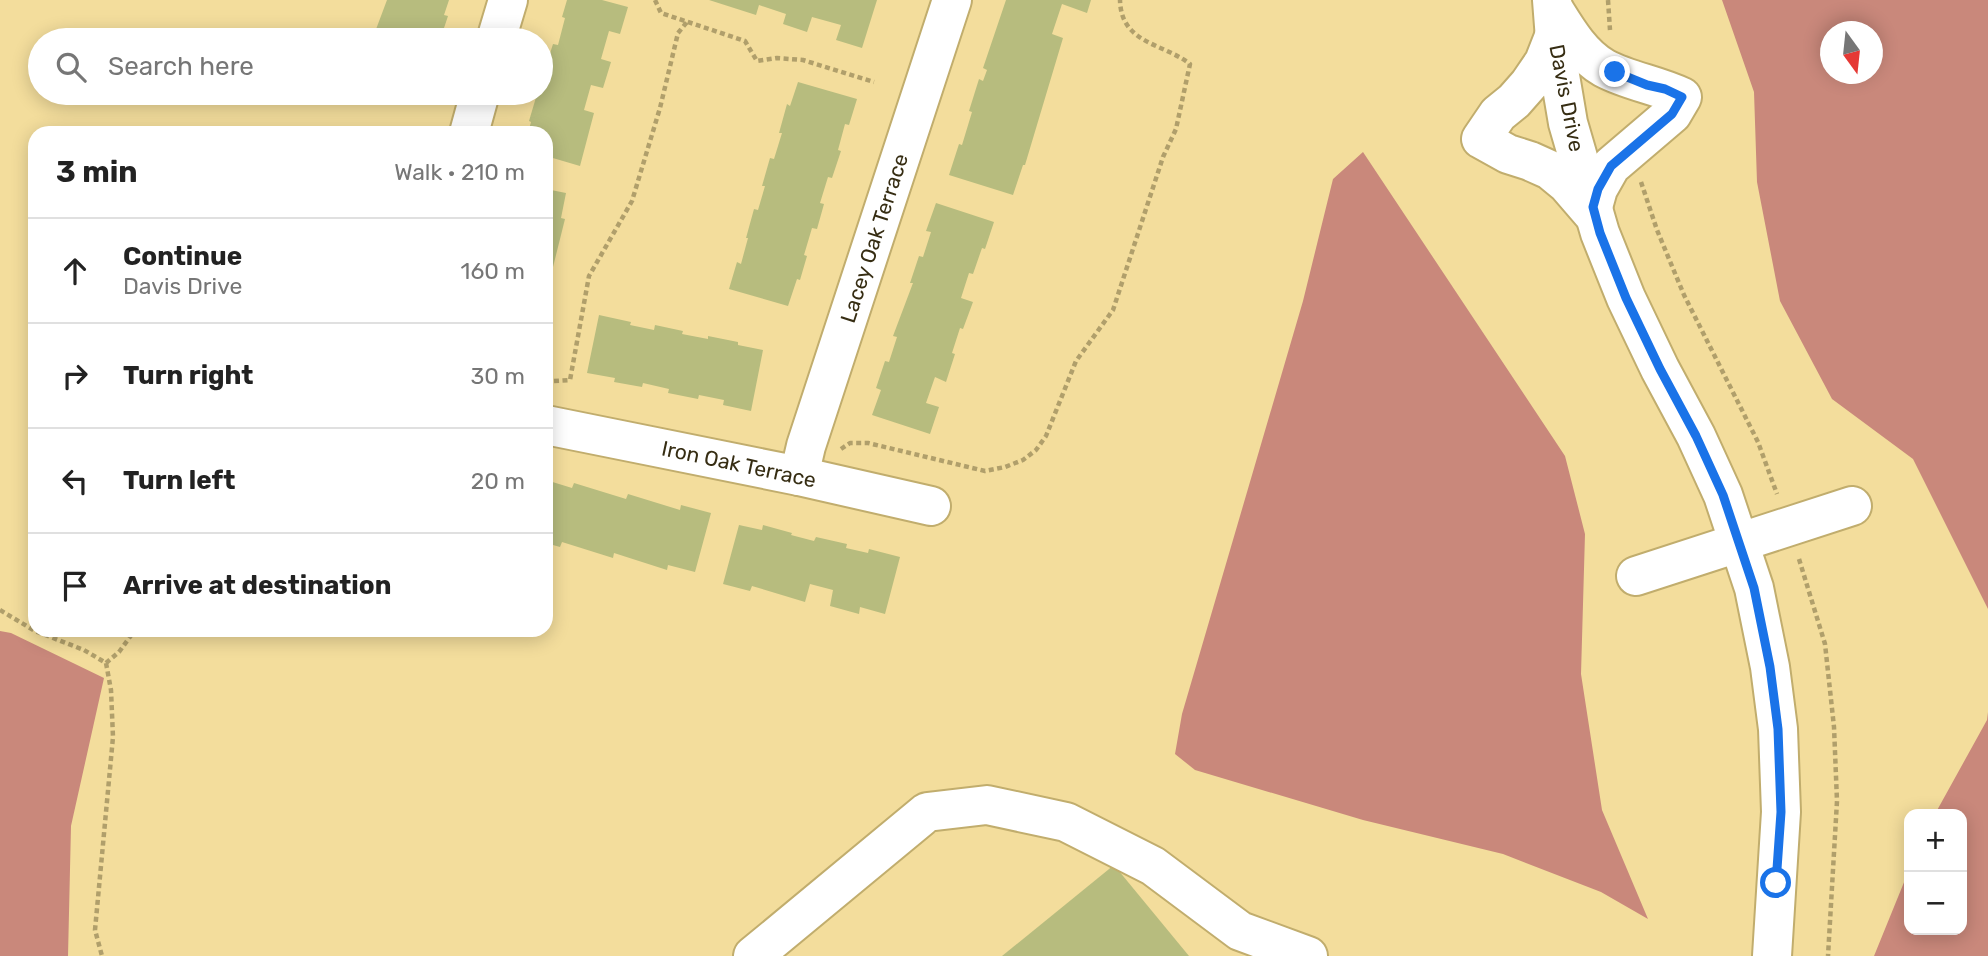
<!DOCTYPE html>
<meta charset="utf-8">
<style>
:root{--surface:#fff;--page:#f2f2f2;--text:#222;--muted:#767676;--line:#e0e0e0}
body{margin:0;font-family:Rubik,sans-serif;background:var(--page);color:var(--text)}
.controls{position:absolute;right:21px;bottom:21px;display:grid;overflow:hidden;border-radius:14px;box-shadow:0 4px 18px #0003}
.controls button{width:63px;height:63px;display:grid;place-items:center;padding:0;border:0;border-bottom:2px solid var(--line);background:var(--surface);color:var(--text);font:35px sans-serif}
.compass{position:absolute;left:1820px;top:21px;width:63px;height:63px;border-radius:50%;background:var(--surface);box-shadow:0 4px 18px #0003;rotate:165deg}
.stop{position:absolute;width:21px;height:21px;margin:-16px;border:5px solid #1a73e8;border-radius:50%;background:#fff}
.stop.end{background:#1a73e8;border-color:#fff;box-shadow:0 2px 7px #0008}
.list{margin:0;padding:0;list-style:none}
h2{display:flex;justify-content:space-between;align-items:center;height:91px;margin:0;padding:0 28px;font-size:30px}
h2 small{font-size:23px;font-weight:400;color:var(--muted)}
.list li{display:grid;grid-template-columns:46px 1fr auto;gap:21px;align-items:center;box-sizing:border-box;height:105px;padding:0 28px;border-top:2px solid var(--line)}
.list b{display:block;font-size:26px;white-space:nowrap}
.list p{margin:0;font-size:23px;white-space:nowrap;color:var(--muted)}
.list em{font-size:23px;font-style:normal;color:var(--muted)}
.icon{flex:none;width:38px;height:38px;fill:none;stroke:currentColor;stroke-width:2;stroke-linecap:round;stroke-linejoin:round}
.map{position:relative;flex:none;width:1988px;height:956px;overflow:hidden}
.search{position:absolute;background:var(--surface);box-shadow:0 4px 18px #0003;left:28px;top:28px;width:525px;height:77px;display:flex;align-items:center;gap:18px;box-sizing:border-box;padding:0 24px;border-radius:38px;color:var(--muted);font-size:26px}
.panel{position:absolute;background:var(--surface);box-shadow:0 4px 18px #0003;left:28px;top:126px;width:525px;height:511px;border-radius:21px}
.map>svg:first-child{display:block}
</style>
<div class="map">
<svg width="1988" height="956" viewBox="0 0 1988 956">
<rect width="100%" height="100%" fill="#f3dd9c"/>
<g fill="#c9887b" fill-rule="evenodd">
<path d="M1722,0H1988V609L1913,459L1832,399L1780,301L1757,182L1754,92ZM1830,32H1872V74H1830Z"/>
<polygon points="1363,152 1565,456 1585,534 1581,674 1602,810 1648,919 1601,892 1503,854 1363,820 1195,770 1175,754 1182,714 1303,301 1333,179"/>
<polygon points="0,631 11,633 104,678 71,826 68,956 0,956"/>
<polygon points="1988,712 1988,956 1874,956 1909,870 1909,930 1962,930 1962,814 1935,814 1987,720"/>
</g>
<g fill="#b7bc7e">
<polygon points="387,0 449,0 444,15 448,16 440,40 372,40"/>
<polygon points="567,0 602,0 628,7 620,34 609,31 601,59 611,62 603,88 591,85 584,110 594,113 580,166 546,156 546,133 528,133 531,122 529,121 537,94 541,95 548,70 545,69 553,44 558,45 565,18 562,17"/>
<polygon points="709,0 877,0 862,48 836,40 841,25 812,17 807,32 783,24 786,14 759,5 756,15"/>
<polygon points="1006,0 1091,0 1087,13 1062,4 1052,34 1063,38 1025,165 1023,165 1013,195 949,175 959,144 962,145 972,112 969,111 979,79 983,81 987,70 983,68"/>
<polygon points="798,82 857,99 849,125 845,124 838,150 841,151 832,178 828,177 820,203 824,204 817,229 812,228 804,255 807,256 800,280 797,279 788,306 729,289 737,262 741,264 748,238 746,238 754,209 758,210 765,186 762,186 770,158 774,159 782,133 779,133 787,104 790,106"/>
<polygon points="546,189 566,193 561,218 565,219 551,275 546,274"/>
<polygon points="936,203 994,222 985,249 982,248 973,274 969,273 961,298 973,302 963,329 960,328 952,353 955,354 946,382 935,377 926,403 939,407 930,434 872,415 881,390 876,388 885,361 889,362 897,337 893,336 913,283 910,283 919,256 923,257 931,232 926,231"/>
<polygon points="599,315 631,322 630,325 654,330 655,325 683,331 682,334 708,339 708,336 738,342 738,345 763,350 751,411 723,405 724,400 699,395 698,399 668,393 669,389 643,383 642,387 614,382 615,378 587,373"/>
<polygon points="546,480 572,488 574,483 626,499 628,494 680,510 681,505 711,513 695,572 668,565 667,570 614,553 613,558 562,542 560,547 546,543"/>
<polygon points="739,525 762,530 763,525 792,533 791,535 814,541 816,537 847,544 846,548 868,553 869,549 900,557 885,614 860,607 859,614 830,606 833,590 810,584 805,602 752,586 750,591 723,584"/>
<polygon points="1114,865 1189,956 1002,956"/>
</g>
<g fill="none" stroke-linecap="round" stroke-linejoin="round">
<g stroke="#c1ad6d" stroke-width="42">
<g id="minor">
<polyline points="1552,0 1556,52 1568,123 1600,233 1626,298 1660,369 1696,436 1723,495 1754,588 1770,667 1778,729 1781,812 1772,956"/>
<path d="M1553,8C1566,29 1581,55 1604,68C1628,81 1657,85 1682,97L1672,114L1611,166L1598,189L1593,207"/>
<polyline points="1555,34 1544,62 1529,84 1514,101 1498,114 1481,139 1508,154 1530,161 1550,170 1567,184 1592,213"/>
<polyline points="496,40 508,0"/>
<polyline points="469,133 480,93"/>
<polyline points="546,425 799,476 931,506"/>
<polyline points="799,476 806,446 952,0"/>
<polyline points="1636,576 1852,506"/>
<polyline points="753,956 927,812 987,805 1066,822 1153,866 1240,931 1308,956"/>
</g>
</g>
<g stroke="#b09f6b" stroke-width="4.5" stroke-dasharray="5 3.5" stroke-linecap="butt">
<polyline points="655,0 661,13 745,41 757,61 777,58 803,60 874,82"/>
<polyline points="1608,0 1610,30"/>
<polyline points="1641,182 1657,230 1684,295 1758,442 1777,494"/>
<polyline points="554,381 570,380 589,276 632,201 660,108 678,33 687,22"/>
<path d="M841,449L850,443H868L985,471L1005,467L1023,460L1036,450L1046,436L1076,361L1113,310L1163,157L1176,129L1190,64C1163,43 1121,44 1120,0"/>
<polyline points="1799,559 1825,644 1834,727 1837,801 1828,956"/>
<polyline points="0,610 35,631 84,650 106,663 111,690 113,737 95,930 102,956"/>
<polyline points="106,663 119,652 135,630"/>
</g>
<use href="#minor" stroke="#fff" stroke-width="38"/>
</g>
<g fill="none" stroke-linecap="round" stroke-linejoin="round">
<polyline stroke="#1a73e8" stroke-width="9" points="1615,72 1647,85 1665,89 1682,97 1672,114 1611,166 1598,189 1593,207 1600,233 1626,298 1660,369 1696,436 1723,495 1754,588 1770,667 1778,729 1781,812 1776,883"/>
</g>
<g text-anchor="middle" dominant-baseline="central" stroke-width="6" stroke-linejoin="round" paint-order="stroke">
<g font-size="21" fill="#362d13" stroke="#fff">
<text transform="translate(1567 98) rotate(79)">Davis Drive</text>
<text transform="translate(874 238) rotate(-72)">Lacey Oak Terrace</text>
<text transform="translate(739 464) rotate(12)">Iron Oak Terrace</text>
</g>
</g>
</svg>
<div class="controls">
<button>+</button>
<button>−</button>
</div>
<svg class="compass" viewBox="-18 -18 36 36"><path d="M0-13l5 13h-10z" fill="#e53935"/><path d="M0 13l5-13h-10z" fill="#767676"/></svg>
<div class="stop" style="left:1776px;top:883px"></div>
<div class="stop end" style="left:1615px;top:72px"></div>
<div class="search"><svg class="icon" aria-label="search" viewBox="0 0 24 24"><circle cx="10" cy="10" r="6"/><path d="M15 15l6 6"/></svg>Search here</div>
<section class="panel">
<h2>3 min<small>Walk · 210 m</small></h2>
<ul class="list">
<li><svg class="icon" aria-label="ahead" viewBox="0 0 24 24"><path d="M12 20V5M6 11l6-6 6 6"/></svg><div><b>Continue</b><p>Davis Drive</p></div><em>160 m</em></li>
<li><svg class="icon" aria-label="right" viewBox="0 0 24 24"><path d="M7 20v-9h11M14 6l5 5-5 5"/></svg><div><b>Turn right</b></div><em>30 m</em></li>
<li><svg class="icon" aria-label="left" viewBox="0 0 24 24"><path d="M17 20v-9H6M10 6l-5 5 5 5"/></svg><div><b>Turn left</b></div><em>20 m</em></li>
<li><svg class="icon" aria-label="arrive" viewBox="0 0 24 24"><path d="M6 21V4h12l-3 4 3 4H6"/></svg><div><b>Arrive at destination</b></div></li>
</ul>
</section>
</div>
